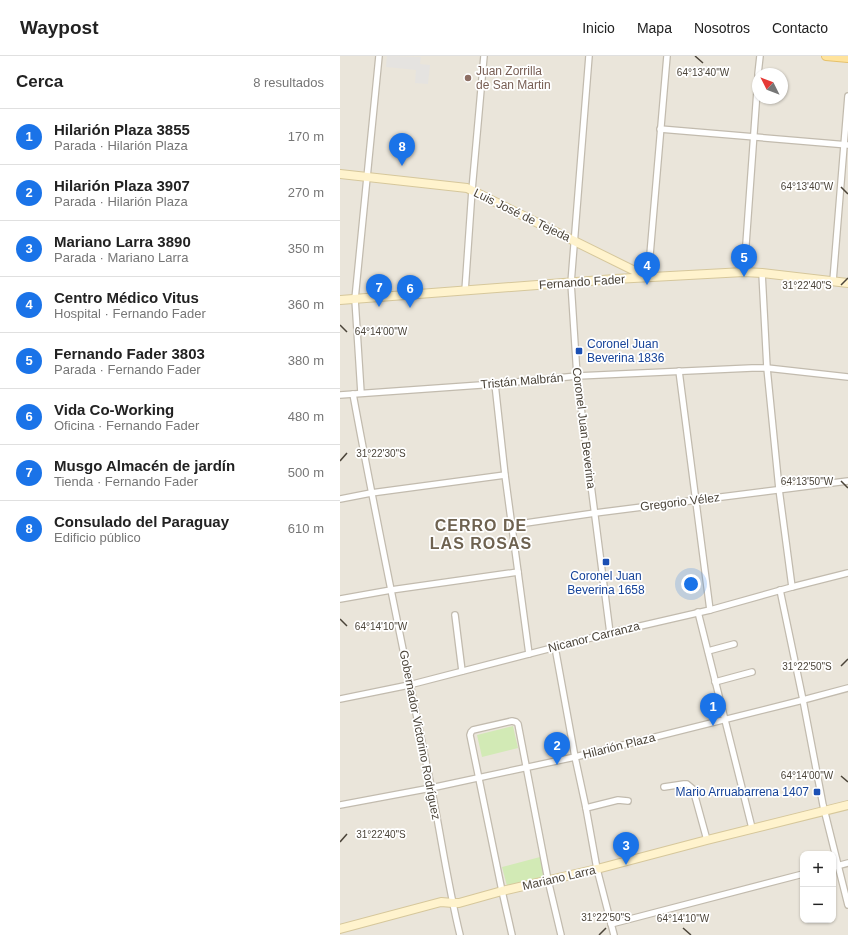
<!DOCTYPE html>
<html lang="es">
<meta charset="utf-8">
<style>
:root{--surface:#fff;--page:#f2f2f2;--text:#222;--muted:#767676;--line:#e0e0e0;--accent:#1a73e8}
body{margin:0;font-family:Helvetica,sans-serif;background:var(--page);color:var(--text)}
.controls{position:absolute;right:12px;bottom:12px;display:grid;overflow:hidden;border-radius:8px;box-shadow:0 1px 3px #0004}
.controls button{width:36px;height:36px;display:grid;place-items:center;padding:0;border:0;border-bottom:1px solid var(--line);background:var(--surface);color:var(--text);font:20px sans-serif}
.compass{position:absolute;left:412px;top:12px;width:36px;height:36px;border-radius:50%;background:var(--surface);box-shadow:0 1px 3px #0004;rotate:312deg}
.you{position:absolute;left:351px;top:528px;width:14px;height:14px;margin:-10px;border:3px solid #fff;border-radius:50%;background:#1a73e8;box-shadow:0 0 0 6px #1a73e833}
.badge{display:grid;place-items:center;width:26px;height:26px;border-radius:50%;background:var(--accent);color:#fff;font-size:13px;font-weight:700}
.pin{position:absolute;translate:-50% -33px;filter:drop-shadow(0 1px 2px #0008)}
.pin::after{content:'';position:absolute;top:21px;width:14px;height:12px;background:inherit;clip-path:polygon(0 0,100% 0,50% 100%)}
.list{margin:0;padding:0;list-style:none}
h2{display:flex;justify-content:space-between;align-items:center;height:52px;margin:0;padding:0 16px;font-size:17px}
h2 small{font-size:13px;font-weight:400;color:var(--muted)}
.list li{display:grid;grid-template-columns:26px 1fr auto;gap:12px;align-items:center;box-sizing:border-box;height:56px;padding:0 16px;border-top:1px solid var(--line)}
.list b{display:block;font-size:15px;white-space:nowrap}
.list p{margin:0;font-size:13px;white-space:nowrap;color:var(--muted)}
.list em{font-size:13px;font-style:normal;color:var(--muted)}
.map{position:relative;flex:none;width:508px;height:879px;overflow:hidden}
header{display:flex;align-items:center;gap:24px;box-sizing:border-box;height:56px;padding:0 20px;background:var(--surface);border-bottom:1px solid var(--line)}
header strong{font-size:19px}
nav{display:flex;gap:22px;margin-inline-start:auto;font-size:14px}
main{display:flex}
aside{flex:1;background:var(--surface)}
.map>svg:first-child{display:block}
</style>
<header>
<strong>Waypost</strong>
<nav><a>Inicio</a><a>Mapa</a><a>Nosotros</a><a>Contacto</a></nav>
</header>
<main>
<aside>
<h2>Cerca<small>8 resultados</small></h2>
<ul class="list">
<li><span class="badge">1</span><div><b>Hilarión Plaza 3855</b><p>Parada · Hilarión Plaza</p></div><em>170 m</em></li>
<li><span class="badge">2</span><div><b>Hilarión Plaza 3907</b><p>Parada · Hilarión Plaza</p></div><em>270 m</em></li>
<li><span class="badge">3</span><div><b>Mariano Larra 3890</b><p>Parada · Mariano Larra</p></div><em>350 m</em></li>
<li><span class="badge">4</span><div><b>Centro Médico Vitus</b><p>Hospital · Fernando Fader</p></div><em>360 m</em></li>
<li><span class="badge">5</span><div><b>Fernando Fader 3803</b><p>Parada · Fernando Fader</p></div><em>380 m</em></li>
<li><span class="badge">6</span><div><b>Vida Co-Working</b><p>Oficina · Fernando Fader</p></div><em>480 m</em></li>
<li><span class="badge">7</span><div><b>Musgo Almacén de jardín</b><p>Tienda · Fernando Fader</p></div><em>500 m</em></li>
<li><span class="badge">8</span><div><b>Consulado del Paraguay</b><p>Edificio público</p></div><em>610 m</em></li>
</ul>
</aside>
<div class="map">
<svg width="508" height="879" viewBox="0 0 508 879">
<rect width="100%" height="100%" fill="#f6f3ec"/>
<path fill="#eae5da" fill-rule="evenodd" d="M0,0H508V879H0ZM418,18H442V42H418ZM463,798H493V864H463Z"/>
<g fill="#d2eab5">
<polygon points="173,670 178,692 142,701 137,679"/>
<polygon points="200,801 205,821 167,830 162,811"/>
</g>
<polygon fill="#e5e3e0" points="47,0 81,1 80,8 90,9 88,28 75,27 76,14 46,11"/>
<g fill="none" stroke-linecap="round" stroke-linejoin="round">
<g stroke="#c2bbae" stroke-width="8">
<g id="minor">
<polyline points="249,0 231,227 237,320 270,577"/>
<polyline points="418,18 420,0"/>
<polyline points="320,73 508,89"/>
<polyline points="404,216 418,21"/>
<polyline points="422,217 427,312 439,433 452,531"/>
<polyline points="308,222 327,0"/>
<polyline points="493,225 508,40"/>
<polyline points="125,235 132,134 144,0"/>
<polyline points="339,315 370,554"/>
<polyline points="155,328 165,419 189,598"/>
<polyline points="21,337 15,243 39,0"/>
<path d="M13,338C37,469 64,599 91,730C101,780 108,830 120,879"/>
<polyline points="0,339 155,328 237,320 412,312 427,312 508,321"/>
<polyline points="0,443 31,437 165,419"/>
<polyline points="172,469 255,457 508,425"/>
<polyline points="440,534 463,644 483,749 508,849"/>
<polyline points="0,543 51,534 178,516"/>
<polyline points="358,556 412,772"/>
<polyline points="115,559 122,615"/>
<polyline points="215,591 235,701 246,752 257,813 274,879"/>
<polyline points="368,595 394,588"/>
<polyline points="375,626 412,616"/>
<polyline points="0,643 69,629 270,577 370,554 452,531 508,517"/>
<polyline points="324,731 344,728 347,728 353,733 367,784"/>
<polyline points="0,749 91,732 235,701 463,644 508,632"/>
<polyline points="246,752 278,744 288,745"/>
<polyline points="493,811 508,807"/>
<polyline points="271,868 463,818"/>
<polyline points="172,879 162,835 130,679 131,676 133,674 172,665 176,666 178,668 208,824 221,879"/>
</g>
</g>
<g stroke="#d6c79b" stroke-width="10">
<g id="secondary">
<polyline points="0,118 127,132 307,221"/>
<polyline points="0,244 275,223 404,216 422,217 508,227"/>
<polyline points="0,873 101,846 113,847 119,847 162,835 257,813 367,784 508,749"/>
</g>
</g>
<g stroke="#e6c16a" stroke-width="10">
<polyline id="primary" points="486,0 508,2"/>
</g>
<use href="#minor" stroke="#fff" stroke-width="5.5"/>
<use href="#secondary" stroke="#fff3cd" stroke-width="8"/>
<use href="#primary" stroke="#ffe39c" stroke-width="8"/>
</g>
<path fill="none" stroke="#4b4439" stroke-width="1.5" d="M355,0L363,7M501,131L508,138M501,229L508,222M0,269L7,276M0,405L7,397M501,425L508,432M0,563L7,570M501,610L508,603M501,720L508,726M0,786L7,778M343,872L351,879M259,879L266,872"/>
<circle fill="#8d6e63" stroke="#fff" stroke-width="1.5" cx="128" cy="22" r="4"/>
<g fill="#1a4fb4" stroke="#fff" stroke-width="1.5">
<rect x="235" y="291" width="8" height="8" rx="2"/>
<rect x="262" y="502" width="8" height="8" rx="2"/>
<rect x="473" y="732" width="8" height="8" rx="2"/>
</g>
<g text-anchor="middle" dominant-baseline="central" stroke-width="3.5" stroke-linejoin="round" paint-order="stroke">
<g font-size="12" fill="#785e54" stroke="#fff" text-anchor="start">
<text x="136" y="15">Juan Zorrilla<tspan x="136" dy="14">de San Martin</tspan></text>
</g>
<g font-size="12" fill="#4b4439" stroke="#fff">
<text transform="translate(182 159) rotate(26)">Luis José de Tejeda</text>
<text transform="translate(242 226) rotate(-4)">Fernando Fader</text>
<text transform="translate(182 325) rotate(-5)">Tristán Malbrán</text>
<text transform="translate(244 372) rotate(83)">Coronel Juan Beverina</text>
<text transform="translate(340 446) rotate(-7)">Gregorio Vélez</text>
<text transform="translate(254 581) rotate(-14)">Nicanor Carranza</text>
<text transform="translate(80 679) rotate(79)">Gobernador Victorino Rodríguez</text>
<text transform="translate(279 690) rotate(-14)">Hilarión Plaza</text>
<text transform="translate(219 822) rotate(-13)">Mariano Larra</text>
</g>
<g font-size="12" fill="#164399" stroke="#fff" text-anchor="start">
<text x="247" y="288">Coronel Juan<tspan x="247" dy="14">Beverina 1836</tspan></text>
<text x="266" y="520" text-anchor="middle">Coronel Juan<tspan x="266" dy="14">Beverina 1658</tspan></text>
<text x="469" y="736" text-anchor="end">Mario Arruabarrena 1407</text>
</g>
<g font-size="16" font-weight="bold" letter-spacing="1" fill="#6e6250" stroke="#fff">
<text x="141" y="469">CERRO DE<tspan x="141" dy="18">LAS ROSAS</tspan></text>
</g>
</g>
<g font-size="10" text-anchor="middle" fill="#4b4439" stroke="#fff" stroke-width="3.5" stroke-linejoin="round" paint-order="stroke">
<text x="363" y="20">64°13'40"W</text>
<text x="467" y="134">64°13'40"W</text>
<text x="467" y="233">31°22'40"S</text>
<text x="41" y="279">64°14'00"W</text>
<text x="41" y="401">31°22'30"S</text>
<text x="467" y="429">64°13'50"W</text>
<text x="41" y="574">64°14'10"W</text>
<text x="467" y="614">31°22'50"S</text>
<text x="467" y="723">64°14'00"W</text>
<text x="41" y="782">31°22'40"S</text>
<text x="266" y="865">31°22'50"S</text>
<text x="343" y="866">64°14'10"W</text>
</g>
</svg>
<div class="controls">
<button>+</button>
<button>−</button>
</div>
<svg class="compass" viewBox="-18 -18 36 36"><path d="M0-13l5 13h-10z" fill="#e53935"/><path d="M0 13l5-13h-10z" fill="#767676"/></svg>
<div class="you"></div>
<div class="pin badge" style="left:373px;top:670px">1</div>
<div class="pin badge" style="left:217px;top:709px">2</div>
<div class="pin badge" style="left:286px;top:809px">3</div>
<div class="pin badge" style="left:307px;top:229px">4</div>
<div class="pin badge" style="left:404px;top:221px">5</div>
<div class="pin badge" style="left:70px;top:252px">6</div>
<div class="pin badge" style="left:39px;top:251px">7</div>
<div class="pin badge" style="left:62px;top:110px">8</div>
</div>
</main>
